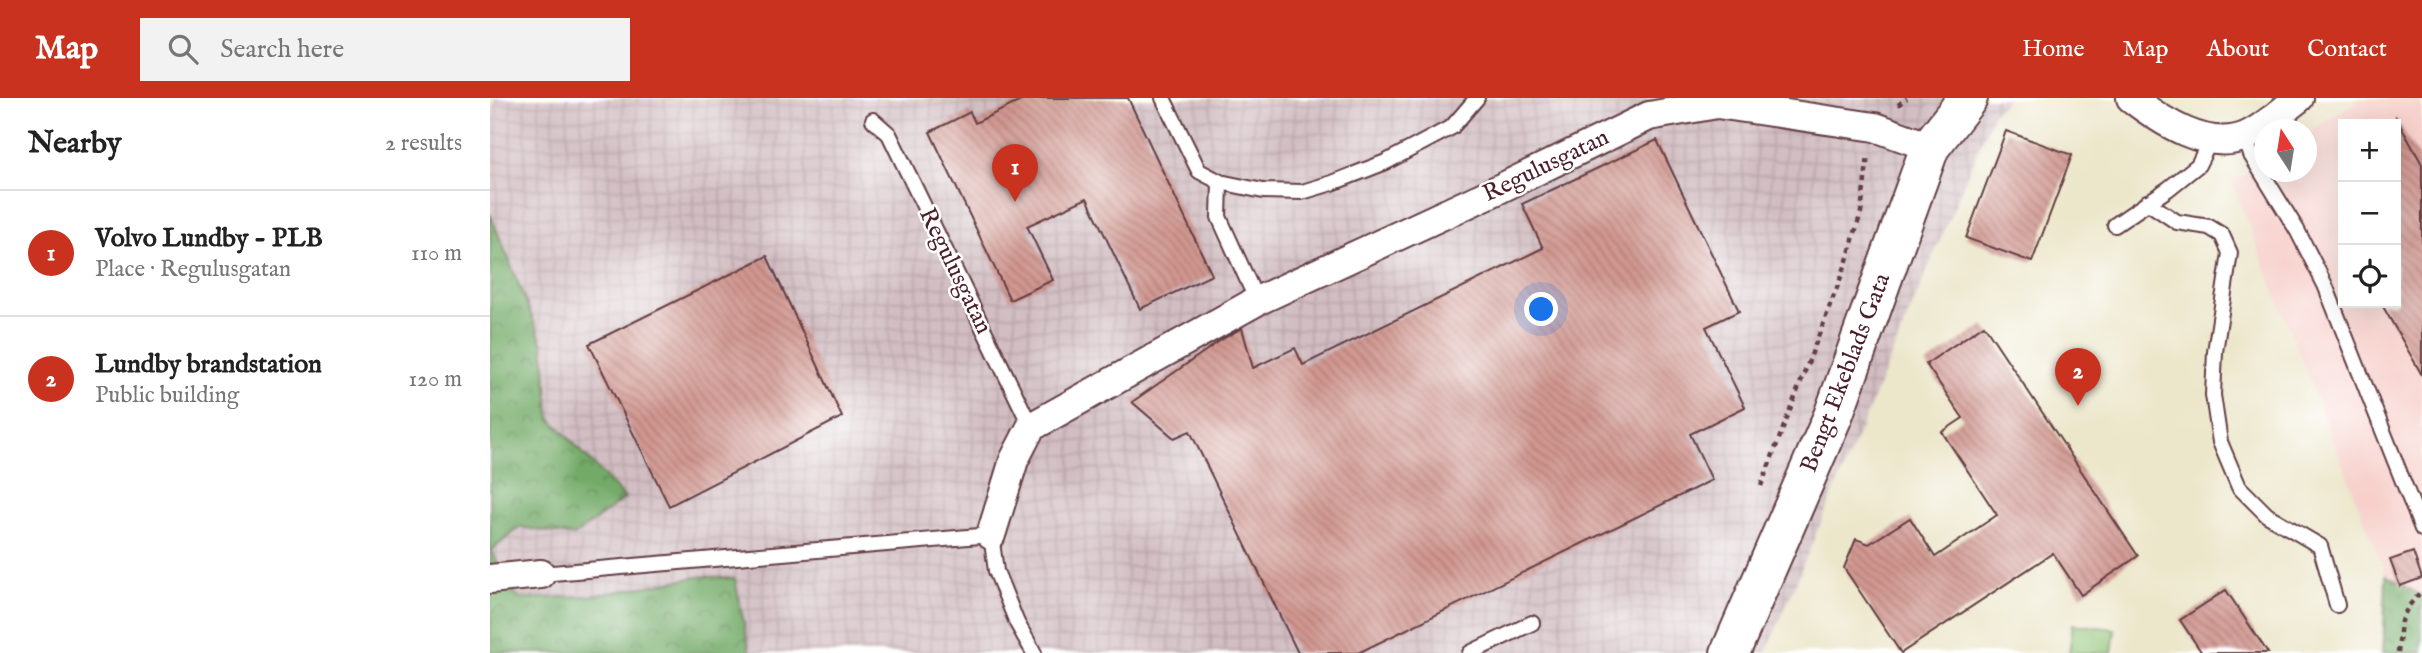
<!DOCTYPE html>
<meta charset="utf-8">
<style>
:root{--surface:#fff;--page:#f2f2f2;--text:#222;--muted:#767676;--line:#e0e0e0;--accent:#c8321e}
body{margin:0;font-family:"IM FELL English",serif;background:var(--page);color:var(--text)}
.controls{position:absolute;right:21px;top:21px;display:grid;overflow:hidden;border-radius:0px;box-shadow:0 7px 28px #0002}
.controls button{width:63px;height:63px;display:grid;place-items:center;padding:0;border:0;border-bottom:2px solid var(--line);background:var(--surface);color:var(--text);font:35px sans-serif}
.compass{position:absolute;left:1764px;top:21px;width:63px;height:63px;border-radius:50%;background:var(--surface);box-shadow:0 7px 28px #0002;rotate:348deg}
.you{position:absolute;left:1052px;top:212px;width:24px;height:24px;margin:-18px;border:5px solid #fff;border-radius:50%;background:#1a73e8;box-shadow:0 0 0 10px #1a73e833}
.badge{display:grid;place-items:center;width:46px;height:46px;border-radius:50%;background:var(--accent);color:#fff;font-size:23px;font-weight:700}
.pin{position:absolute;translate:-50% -58px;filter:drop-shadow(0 2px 4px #0008)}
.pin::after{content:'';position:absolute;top:37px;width:24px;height:21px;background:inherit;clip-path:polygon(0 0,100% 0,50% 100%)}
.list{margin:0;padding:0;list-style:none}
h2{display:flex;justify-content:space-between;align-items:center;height:91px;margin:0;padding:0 28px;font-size:30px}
h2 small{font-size:23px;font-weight:400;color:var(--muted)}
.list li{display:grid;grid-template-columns:46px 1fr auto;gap:21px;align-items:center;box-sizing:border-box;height:126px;padding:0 28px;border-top:2px solid var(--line)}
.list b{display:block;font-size:26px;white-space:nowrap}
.list p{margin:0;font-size:23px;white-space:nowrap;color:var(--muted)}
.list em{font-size:23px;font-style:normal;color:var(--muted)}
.icon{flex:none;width:38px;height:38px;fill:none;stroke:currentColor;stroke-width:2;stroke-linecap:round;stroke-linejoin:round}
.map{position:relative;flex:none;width:1932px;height:555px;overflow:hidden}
header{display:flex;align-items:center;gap:42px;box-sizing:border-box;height:98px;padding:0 35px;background:var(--accent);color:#fff}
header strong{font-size:33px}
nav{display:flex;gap:38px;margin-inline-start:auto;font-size:24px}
.search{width:490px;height:63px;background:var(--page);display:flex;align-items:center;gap:18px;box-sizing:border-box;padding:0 24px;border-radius:0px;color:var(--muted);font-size:26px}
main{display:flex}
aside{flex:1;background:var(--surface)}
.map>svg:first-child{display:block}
</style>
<header>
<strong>Map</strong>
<div class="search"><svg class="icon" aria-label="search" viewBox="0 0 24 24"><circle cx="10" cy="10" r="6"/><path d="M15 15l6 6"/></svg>Search here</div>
<nav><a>Home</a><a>Map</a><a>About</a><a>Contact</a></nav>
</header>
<main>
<aside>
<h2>Nearby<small>2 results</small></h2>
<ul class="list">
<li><span class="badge">1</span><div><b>Volvo Lundby - PLB</b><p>Place · Regulusgatan</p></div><em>110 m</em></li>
<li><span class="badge">2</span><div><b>Lundby brandstation</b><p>Public building</p></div><em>120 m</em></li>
</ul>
</aside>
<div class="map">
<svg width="1932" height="555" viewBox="0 0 1932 555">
<defs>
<pattern id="industrial-grid" width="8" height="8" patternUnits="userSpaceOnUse" patternTransform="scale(1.75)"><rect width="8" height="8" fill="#d2bec2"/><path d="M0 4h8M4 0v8" fill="none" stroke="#b6a3a7"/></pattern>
<pattern id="forest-crowns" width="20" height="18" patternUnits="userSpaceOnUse" patternTransform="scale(1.75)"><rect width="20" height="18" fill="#73aa67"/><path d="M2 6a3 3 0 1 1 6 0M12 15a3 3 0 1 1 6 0" fill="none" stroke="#608a55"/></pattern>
<pattern id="building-back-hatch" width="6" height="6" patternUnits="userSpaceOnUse" patternTransform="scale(1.75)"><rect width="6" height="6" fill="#d19790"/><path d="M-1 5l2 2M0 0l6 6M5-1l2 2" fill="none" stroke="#ac7b76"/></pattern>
</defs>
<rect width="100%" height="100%" fill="#fff"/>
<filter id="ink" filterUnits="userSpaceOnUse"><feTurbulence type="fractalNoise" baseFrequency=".0143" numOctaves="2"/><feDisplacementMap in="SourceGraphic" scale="14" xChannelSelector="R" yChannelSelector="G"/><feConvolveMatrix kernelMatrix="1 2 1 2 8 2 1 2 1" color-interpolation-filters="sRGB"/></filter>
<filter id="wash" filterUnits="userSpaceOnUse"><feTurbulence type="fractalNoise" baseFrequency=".00686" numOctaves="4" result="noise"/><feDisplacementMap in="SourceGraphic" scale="28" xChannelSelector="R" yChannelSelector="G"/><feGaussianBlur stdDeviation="1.57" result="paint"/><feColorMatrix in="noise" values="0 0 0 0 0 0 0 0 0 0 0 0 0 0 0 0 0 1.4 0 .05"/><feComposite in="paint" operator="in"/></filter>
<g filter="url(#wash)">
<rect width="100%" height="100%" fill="#ece6ca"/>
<path fill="#f7d0cb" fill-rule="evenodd" d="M1872,0H1932V498L1896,477L1742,84L1774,63V74H1816L1817,36ZM1853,26H1906V205H1853Z"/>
<polygon fill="url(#industrial-grid)" points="5,0 1518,0 1504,14 1276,555 260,555 244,481 101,498 29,501 1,453 30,429 84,438 135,400 60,320 53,246 0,116 0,21"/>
<polygon fill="#8fc476" stroke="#6c7250" stroke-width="2" points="1583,526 1625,531 1622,555 1579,555"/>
<g fill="url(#forest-crowns)" stroke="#5e6449" stroke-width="2">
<polygon points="0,116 53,246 60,320 135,400 84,438 30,429 1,453 29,501 101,498 213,478 245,481 260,555 0,555"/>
<polygon points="1896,477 1932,498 1932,555 1893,555"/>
</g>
<g id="blocks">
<g fill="url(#building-back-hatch)">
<polygon points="537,0 638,0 722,177 650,211 597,100 537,128 563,182 520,202 440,34 480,14 485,25"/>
<polygon points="1906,20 1932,66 1932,277 1891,205 1906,205"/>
<polygon points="1516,33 1582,57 1542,164 1476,140"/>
<polygon points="1167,42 1249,213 1216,229 1255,309 1200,336 1222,382 868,555 808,555 700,333 684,340 642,304 731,242 752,230 763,270 805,250 813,267 1053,150 1032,106"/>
<polygon points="277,158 352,319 179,408 99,246"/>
<polygon points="1494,227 1648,458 1591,497 1563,455 1411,555 1354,470 1366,441 1379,446 1420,420 1445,459 1507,417 1452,334 1473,320 1436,266"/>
<polygon points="1923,454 1932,480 1910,488 1900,462"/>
<polygon points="1736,492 1778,555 1712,555 1690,522"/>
</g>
</g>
</g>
<g filter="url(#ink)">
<use href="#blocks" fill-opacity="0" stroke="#623d43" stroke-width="2"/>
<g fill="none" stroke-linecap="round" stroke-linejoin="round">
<g stroke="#623d43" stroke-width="18">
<g id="lane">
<polyline points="673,0 709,73 730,84 773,93 812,94 842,85 896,64 962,29 987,0"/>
<polyline points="383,22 399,36 541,329"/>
<polyline points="1755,39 1761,57 1807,132 1835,187 1932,431"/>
<polyline points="730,84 729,119 767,203"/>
<polyline points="1657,104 1687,124 1719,129 1732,137 1740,155 1725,254 1723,297 1730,344 1749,389 1777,417 1830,448 1847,507"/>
<polyline points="1625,127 1678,91 1708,67 1720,43"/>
<polyline points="51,476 501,437 506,473 527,525 544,555"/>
<polyline points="980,555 1042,525"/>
</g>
</g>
<g stroke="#623d43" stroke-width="32">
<g id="street">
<path d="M1641,0C1671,23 1717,54 1756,38C1775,30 1793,12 1809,0"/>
<polyline points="501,437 524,362 541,329 767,203 1007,92 1159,18 1227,6 1385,29 1440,49"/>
<polyline points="0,481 51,476"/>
</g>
</g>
<g stroke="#623d43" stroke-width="42">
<polyline id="secondary" points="1240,555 1343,318 1440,49 1478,0"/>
</g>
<g stroke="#623d43" stroke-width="4.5" stroke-dasharray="5 5" stroke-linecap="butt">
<polyline points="1408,7 1417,0"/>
<polyline points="1271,388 1356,166 1371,114 1378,58"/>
<polyline points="1908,555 1911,523 1918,509 1932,492"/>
</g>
<use href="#lane" stroke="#fff" stroke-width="14"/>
<use href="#street" stroke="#fff" stroke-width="28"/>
<use href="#secondary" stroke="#fff" stroke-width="38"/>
</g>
</g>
<g text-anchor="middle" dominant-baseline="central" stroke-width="5" stroke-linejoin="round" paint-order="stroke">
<g font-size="24" fill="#4a1f2b" stroke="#fff">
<text transform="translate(1056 68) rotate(-26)">Regulusgatan</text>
<text transform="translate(465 173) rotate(64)">Regulusgatan</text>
<text transform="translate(1356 275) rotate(-69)">Bengt Ekeblads Gata</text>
</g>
</g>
</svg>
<div class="controls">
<button>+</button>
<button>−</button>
<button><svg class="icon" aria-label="locate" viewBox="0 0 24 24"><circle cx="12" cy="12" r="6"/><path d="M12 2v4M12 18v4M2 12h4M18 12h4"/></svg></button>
</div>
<svg class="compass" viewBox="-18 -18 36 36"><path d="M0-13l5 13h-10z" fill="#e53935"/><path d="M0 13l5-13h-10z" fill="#767676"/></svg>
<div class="you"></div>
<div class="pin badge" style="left:525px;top:104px">1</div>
<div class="pin badge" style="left:1588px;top:308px">2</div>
</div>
</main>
